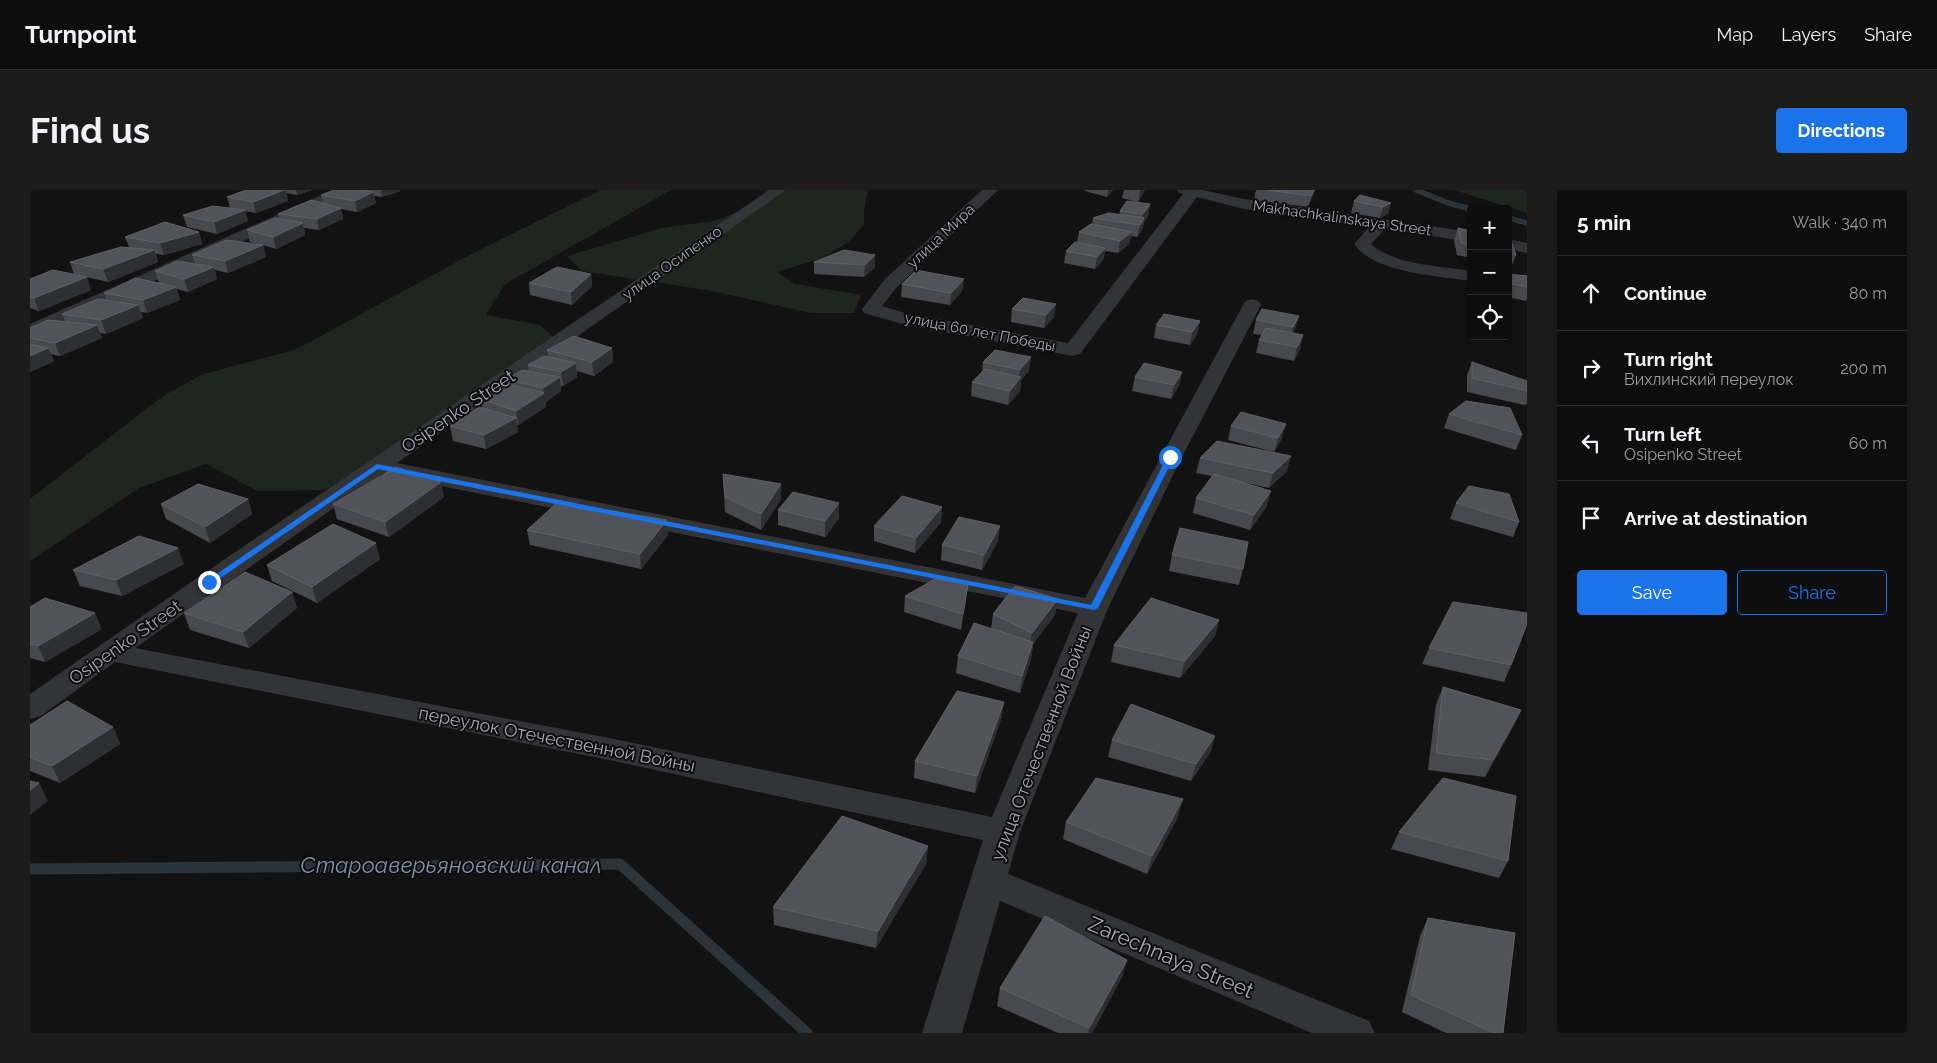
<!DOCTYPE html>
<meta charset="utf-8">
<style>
:root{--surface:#0e0e0e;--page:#1c1c1c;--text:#f1f3f6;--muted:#9b9c9e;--line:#2e2e2e;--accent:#1a73e8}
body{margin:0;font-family:Raleway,sans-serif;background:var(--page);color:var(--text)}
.controls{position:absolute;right:15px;top:15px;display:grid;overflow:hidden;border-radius:5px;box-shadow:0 2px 8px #0003}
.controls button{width:45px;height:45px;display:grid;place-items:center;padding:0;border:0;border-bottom:1px solid var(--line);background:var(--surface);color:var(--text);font:25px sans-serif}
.stop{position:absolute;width:15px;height:15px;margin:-11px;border:4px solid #1a73e8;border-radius:50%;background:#fff}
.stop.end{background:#1a73e8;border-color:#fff;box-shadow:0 1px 5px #0008}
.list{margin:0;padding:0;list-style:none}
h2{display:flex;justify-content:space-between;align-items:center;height:65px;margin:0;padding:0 20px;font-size:21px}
h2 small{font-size:16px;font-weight:400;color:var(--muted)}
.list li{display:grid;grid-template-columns:32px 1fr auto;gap:15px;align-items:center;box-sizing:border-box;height:75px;padding:0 20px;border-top:1px solid var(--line)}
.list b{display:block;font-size:19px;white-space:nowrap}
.list p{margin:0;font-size:16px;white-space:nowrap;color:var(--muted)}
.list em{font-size:16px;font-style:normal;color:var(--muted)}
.actions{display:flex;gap:10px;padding:15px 20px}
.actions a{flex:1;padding:11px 0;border:1px solid var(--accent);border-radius:5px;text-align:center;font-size:18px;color:var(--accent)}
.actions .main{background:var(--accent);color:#fff}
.icon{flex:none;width:28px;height:28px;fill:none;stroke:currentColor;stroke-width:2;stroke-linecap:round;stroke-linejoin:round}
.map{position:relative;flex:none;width:1497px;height:843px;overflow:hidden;border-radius:5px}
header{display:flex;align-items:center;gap:30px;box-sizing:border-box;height:70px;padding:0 25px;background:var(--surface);border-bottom:1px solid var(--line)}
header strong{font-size:24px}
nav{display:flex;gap:28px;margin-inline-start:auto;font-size:18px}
.intro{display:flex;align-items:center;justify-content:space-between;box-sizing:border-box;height:120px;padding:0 30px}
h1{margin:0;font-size:35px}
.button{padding:12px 22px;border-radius:5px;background:var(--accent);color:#fff;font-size:18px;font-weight:700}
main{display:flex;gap:30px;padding:0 30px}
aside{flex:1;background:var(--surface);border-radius:5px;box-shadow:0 2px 8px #0003}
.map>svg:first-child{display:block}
</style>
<header>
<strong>Turnpoint</strong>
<nav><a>Map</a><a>Layers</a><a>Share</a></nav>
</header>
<div class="intro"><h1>Find us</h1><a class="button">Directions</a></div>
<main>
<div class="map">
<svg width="1497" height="843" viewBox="0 0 1497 843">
<rect width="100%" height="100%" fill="#121213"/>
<g fill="#1f2620">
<polygon points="571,0 641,0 475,94 456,125 510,135 532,155 296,300 228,301 176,274 109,298 0,371 0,309 133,206 171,185 267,159 447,61"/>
<polygon points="734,0 838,0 834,20 834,34 820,51 792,68 747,82 765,94 831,105 824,123 781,123 682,101 552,81 537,66 632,38 683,31 721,18 736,6"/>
<polygon points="1424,0 1497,0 1497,23"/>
</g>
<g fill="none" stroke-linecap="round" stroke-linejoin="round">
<g stroke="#2c343b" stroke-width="5.5">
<polyline points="1386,0 1418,13 1441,19"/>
<polyline points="1478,28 1497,33"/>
</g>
<polyline stroke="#2c343b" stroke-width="11" points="0,679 590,674 777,843"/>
<g fill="#333438" fill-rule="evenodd">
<polygon points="303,0 322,0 320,3 0,147 0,134"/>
<path d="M739,0H756L367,273L1055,408L1213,115L1216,111L1222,109L1228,111L1231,115L1152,267L1078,418L990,642L978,684L1339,831L1345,843H1282L970,711L932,843H892L953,650L579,570L85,472L11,526L0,529V504L170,386ZM352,284L356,285L1048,423L962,627L579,548L105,458Z"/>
<path d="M952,0H968L867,97L852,116L875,123L1038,153L1153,4L1149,3L1147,0H1173L1214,9L1441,42V52L1355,39L1341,54C1363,75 1412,76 1441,81V91C1408,86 1344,83 1324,54L1339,37L1214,19L1167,7L1050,164L1043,166L872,134L834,123L832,119L855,89Z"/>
<polygon points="1478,49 1497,53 1497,63 1478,59"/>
</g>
</g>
<g fill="#48494e">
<polygon points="216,0 282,0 267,5 256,3 258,11 226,23 215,21 218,31 187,44 157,37 153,25 200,18 197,7"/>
<polygon points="304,0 370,0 370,1 352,7 344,6 346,13 327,22 311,19 313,29 289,40 274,38 275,45 246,59 233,55 236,67 198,83 185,80 187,89 158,102 147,99 150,110 117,123 111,122 113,128 76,144 70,143 72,148 30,166 21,164 24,171 0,182 0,138 36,132 32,124 76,110 74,103 129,93 125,81 165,74 162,65 228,54 220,52 217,40 249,29 248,24 293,13 291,5"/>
<polygon points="1055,0 1083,0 1077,7 1055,1"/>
<polygon points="1094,0 1115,0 1108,12 1092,8"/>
<polygon points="1226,0 1285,0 1278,17 1224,10"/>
<polygon points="1324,11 1361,13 1358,24 1350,28 1321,23"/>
<polygon points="1120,14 1118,26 1114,32 1112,40 1107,47 1101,46 1099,54 1088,63 1075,61 1073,70 1065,79 1034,73 1036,61 1047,53 1049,42 1062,34 1063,28 1089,25 1090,21"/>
<polygon points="1428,38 1441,41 1441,68 1427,65 1424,50"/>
<polygon points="169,42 172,54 134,65 126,64 128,72 78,92 44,84 40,72 99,57 95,47"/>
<polygon points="1478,49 1486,65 1481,78 1478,77"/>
<polygon points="814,60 845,77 834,87 784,84 784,72"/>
<polygon points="561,84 562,96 542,115 500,105 499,93"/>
<polygon points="1478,84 1497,86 1497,108 1496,111 1478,107"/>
<polygon points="0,89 61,100 9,121 0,118"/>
<polygon points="934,89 932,101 920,115 871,107 872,94"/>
<polygon points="993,108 1024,127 1014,138 981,132 982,119"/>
<polygon points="1269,126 1265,139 1263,143 1273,145 1270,159 1264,171 1226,163 1229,150 1232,145 1223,144 1226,130"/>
<polygon points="1170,131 1167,144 1160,155 1124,148 1126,135"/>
<polygon points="582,158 583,172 564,186 547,181 547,187 533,196 531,196 531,201 516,212 516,217 488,235 487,235 488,242 456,259 423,251 420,236 452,218 451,209 477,194 476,189 499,181 498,175 518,167 517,160"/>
<polygon points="953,172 999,181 991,190 990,201 978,215 941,206 942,192 952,182"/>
<polygon points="1442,172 1497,201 1497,214 1494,215 1437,202 1437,185"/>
<polygon points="1152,182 1149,195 1141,209 1102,201 1105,187"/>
<polygon points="1419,224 1492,245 1486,260 1414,238"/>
<polygon points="1201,236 1252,248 1244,262 1198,250"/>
<polygon points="1170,268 1257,281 1239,298 1216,293 1237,316 1220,340 1163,323 1166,308 1182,286 1166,283"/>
<polygon points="693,284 751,309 731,340 695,322"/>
<polygon points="414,307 359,347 307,329 303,314"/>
<polygon points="218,309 222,324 180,353 136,329 131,314"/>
<polygon points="1426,313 1489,332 1483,347 1420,329"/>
<polygon points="912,317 911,332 885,363 844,351 844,336"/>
<polygon points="748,320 809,328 795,347 748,335"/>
<polygon points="637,330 638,345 611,379 500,355 497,340"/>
<polygon points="968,351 952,380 911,370 912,355"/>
<polygon points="1142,365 1213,379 1209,395 1139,381"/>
<polygon points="350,369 287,413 242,391 237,375"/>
<polygon points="154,374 92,406 50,396 43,380"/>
<polygon points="938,394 931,440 874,422 875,406"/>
<polygon points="262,402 267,418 219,458 160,440 154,423"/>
<polygon points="1028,409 1025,425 1003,454 1001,469 990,503 926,483 928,466 961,439 963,424"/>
<polygon points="0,417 72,439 15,472 0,468"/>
<polygon points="1189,430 1185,446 1150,488 1081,472 1084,455"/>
<polygon points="1399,458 1481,475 1474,492 1392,474"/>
<polygon points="1413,497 1491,520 1483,537 1455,587 1398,580 1406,514"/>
<polygon points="974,512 971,529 945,603 884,588 885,571"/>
<polygon points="0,535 83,537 90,554 30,593 0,581"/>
<polygon points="1185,546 1180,563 1161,591 1078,567 1082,550"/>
<polygon points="1148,627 1117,684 1033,649 1036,632"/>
<polygon points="1369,642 1478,671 1469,688 1361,659"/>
<polygon points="898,656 896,674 846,758 744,735 743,717"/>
<polygon points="1398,728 1473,843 1416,843 1372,822 1390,746"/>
<polygon points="1097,770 1092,787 1062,843 1028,843 967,816 970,798"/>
</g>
<g fill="#2e2f32">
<polygon points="255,0 258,11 226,23 223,12"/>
<polygon points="266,0 282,0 267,5"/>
<polygon points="351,0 370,0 370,1 352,7"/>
<polygon points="1078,0 1083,0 1077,7"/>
<polygon points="1111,0 1115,0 1108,12 1110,1"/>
<polygon points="1284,0 1285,0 1283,5 1278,17"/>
<polygon points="343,2 346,13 327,22 325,11"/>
<polygon points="1361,13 1358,24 1350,28 1353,17"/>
<polygon points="1120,14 1118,26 1114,32 1112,40 1107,47 1113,24"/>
<polygon points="311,18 313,29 289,40 287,29"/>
<polygon points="215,20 218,31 187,44 184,32"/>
<polygon points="273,33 275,45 246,59 243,47"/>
<polygon points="169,42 172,54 134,65 130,53"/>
<polygon points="1102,42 1099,54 1088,63 1090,51"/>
<polygon points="233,55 236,67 198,83 195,71"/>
<polygon points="1075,58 1073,70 1065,79 1067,67"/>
<polygon points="124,60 128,72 78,92 73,79"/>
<polygon points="845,65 845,77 834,87 835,75"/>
<polygon points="184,77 187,89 158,102 154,89"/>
<polygon points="561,84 562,96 542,115 541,102"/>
<polygon points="57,87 61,100 9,121 4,108"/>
<polygon points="934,89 932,101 920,115 921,103"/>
<polygon points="146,97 150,110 117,123 113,110"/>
<polygon points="1026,114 1024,127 1014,138 1016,125"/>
<polygon points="108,115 113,128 76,144 71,130"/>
<polygon points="1269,126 1265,139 1260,151 1263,137"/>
<polygon points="1170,131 1167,144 1160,155 1162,142"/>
<polygon points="67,135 72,148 30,166 25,153"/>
<polygon points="1273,145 1270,159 1264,171 1267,157"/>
<polygon points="18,158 24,171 0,182 0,166"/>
<polygon points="582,158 583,172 564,186 562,172"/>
<polygon points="1001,167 999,181 991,190 990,201 978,215 980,201 988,191 990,180"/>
<polygon points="546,173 547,187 533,196 531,182"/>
<polygon points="1152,182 1149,195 1141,209 1144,195"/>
<polygon points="530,187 531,201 516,212 516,217 488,235 486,221 514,203 513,198"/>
<polygon points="486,228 488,242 456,259 454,245"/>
<polygon points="1256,234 1252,248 1244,262 1248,248"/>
<polygon points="1261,266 1257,281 1239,298 1243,283"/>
<polygon points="411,292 414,307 359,347 355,332"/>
<polygon points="751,294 751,309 731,340 731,324"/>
<polygon points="1241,301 1237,316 1220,340 1224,325"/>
<polygon points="218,309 222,324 180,353 175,337"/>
<polygon points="809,313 809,328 795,347 795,331"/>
<polygon points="912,317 911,332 885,363 886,348"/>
<polygon points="637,330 638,345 611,379 610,364"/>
<polygon points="970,336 968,351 952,380 954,365"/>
<polygon points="346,353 350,369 287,413 282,397"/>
<polygon points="148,358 154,374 92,406 86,390"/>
<polygon points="938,394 936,410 931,440 933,424"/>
<polygon points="262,402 267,418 219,458 213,442"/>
<polygon points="1028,409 1025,425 1003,454 1001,469 990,503 992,486 999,459 1002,443"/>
<polygon points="65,423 72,439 15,472 8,456"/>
<polygon points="1189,430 1185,446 1150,488 1155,471"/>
<polygon points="974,512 971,529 945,603 947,586"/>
<polygon points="1491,520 1483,537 1455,587 1463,570"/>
<polygon points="83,537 90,554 30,593 22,576"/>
<polygon points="1185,546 1180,563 1161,591 1166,574"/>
<polygon points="9,593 18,611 0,625 0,600"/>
<polygon points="1153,609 1148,627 1117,684 1122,666"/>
<polygon points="898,656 896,674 846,758 848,741"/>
<polygon points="1097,770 1092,787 1062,843 1058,843 1059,838"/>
</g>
<g fill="#525359" stroke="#5f6167">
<polygon points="216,0 254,0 223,12 197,7"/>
<polygon points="304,0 332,0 343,2 325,11 291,5"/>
<polygon points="1237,0 1284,0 1281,6"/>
<polygon points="1330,5 1361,13 1353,17 1324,11"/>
<polygon points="281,10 311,18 287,29 248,24"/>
<polygon points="1097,11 1120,14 1113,24 1090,21"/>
<polygon points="183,16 215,20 184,32 153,25"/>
<polygon points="1079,23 1114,28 1110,35 1063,28"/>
<polygon points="245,28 273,33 243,47 217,40"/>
<polygon points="135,32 169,42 130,53 95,47"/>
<polygon points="1061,34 1102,42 1090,51 1049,42"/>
<polygon points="1428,38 1441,41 1441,55 1431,53"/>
<polygon points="1478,49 1481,50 1486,65 1478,64"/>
<polygon points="196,50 233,55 195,71 162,65"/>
<polygon points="1045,52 1075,58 1067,67 1036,61"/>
<polygon points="91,57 124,60 73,79 40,72"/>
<polygon points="814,60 845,65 835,75 784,72"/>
<polygon points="147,71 184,77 154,89 125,81"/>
<polygon points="527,77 561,84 541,102 499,93"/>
<polygon points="23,80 57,87 4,108 0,107 0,89"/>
<polygon points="886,80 934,89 921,103 872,94"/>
<polygon points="1478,84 1497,86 1497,97 1478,93"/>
<polygon points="106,88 146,97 113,110 74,103"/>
<polygon points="993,108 1026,114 1016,125 982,119"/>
<polygon points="68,109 108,115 71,130 32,124"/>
<polygon points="1232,119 1269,126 1263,137 1226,130"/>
<polygon points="1134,124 1170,131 1162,142 1126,135"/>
<polygon points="18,130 67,135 25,153 0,148 0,138"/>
<polygon points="1236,138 1273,145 1267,157 1229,150"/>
<polygon points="544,146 582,158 562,172 517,160"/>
<polygon points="0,154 18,158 0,166"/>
<polygon points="965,160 1001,167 990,180 953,172"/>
<polygon points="514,166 546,173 531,182 498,175"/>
<polygon points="1442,172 1497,191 1497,201 1442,188"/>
<polygon points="1114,173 1152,182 1144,195 1105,187"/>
<polygon points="955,179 991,187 980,201 942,192"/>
<polygon points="493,180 530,187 513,198 476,189"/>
<polygon points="477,194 514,203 486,221 451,209"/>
<polygon points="1436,211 1480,218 1492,245 1419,224"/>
<polygon points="449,217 486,228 454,245 420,236"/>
<polygon points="1211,222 1256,234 1248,248 1201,236"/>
<polygon points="1187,251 1261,266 1243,283 1170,268"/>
<polygon points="366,277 411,292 355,332 303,314"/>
<polygon points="693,284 751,294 731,324 695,307"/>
<polygon points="1184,284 1241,301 1224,325 1166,308"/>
<polygon points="168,294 218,309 175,337 131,314"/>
<polygon points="1439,296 1479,304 1489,332 1426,313"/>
<polygon points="763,302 809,313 795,331 748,320"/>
<polygon points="872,306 912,317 886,348 844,336"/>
<polygon points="528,312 637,330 610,364 497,340"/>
<polygon points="929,327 970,336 954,365 912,355"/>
<polygon points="303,334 346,353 282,397 237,375"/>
<polygon points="1150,338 1218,352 1213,379 1142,365"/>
<polygon points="109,346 148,358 86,390 43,380"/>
<polygon points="215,382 262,402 213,442 154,423"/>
<polygon points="905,389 938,394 933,424 875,406"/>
<polygon points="985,396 1028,409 1002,443 963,424"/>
<polygon points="15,408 65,423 8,456 0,454 0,417"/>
<polygon points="1121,408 1189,430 1155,471 1084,455"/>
<polygon points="1423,412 1497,423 1497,434 1481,475 1399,458"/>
<polygon points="944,433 1003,452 992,486 928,466"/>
<polygon points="1413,497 1491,520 1463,570 1406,563"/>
<polygon points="927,501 974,512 947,586 885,571"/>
<polygon points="37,511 83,537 22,576 0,567 0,535"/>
<polygon points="1101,514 1185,546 1166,574 1082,550"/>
<polygon points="1066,588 1153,609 1122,666 1036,632"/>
<polygon points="1413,588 1486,606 1478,671 1369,642"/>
<polygon points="0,591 9,593 0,600"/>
<polygon points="812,626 898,656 848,741 743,717"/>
<polygon points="1015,726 1097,770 1059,838 970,798"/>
<polygon points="1398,728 1485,743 1473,843 1464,843 1381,805"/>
</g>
<polygon fill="#1a73e8" points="1140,265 1144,267 1068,418 1064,420 348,279 182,394 175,392 347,274 1061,415 1137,267"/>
<g text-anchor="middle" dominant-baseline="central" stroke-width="4" stroke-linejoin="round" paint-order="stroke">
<g font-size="15" fill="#a5a8b3" stroke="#0d0d0e">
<text transform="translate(1312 28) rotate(8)">Makhachkalinskaya Street</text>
<text transform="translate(911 46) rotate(-43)">улица Мира</text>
<text transform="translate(642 73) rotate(-35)">улица Осипенко</text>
<text transform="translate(950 142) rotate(11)">улица 60 лет Победы</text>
</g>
<g font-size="18" fill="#a5a8b3" stroke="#0d0d0e">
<text transform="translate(428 221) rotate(-34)">Osipenko Street</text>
<text transform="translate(95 452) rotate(-35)">Osipenko Street</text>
<text transform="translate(527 549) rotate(11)">переулок Отечественной Войны</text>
<text transform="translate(1011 553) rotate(-69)">улица Отечественной Войны</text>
</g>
<g font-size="21" fill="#a5a8b3" stroke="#0d0d0e">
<text transform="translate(1141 767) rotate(23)">Zarechnaya Street</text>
</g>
<g font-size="22" font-style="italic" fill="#7e94ac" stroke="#0d0d0e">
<text x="421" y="675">Староаверьяновский канал</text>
</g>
</g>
</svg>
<div class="controls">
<button>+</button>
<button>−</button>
<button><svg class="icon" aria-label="locate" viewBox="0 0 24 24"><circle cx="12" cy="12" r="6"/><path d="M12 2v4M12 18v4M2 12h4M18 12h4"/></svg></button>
</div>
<div class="stop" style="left:1140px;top:267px"></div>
<div class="stop end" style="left:179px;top:392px"></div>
</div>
<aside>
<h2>5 min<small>Walk · 340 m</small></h2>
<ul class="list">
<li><svg class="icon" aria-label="ahead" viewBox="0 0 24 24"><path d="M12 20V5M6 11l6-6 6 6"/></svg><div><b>Continue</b></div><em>80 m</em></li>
<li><svg class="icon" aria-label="right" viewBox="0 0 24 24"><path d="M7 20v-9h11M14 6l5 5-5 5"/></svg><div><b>Turn right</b><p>Вихлинский переулок</p></div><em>200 m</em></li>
<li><svg class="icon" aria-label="left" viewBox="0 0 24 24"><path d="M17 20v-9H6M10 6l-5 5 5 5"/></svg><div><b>Turn left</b><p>Osipenko Street</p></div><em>60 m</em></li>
<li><svg class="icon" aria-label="arrive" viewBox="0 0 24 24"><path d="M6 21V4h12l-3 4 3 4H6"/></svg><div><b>Arrive at destination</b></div></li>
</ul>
<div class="actions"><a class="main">Save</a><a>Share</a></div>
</aside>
</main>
